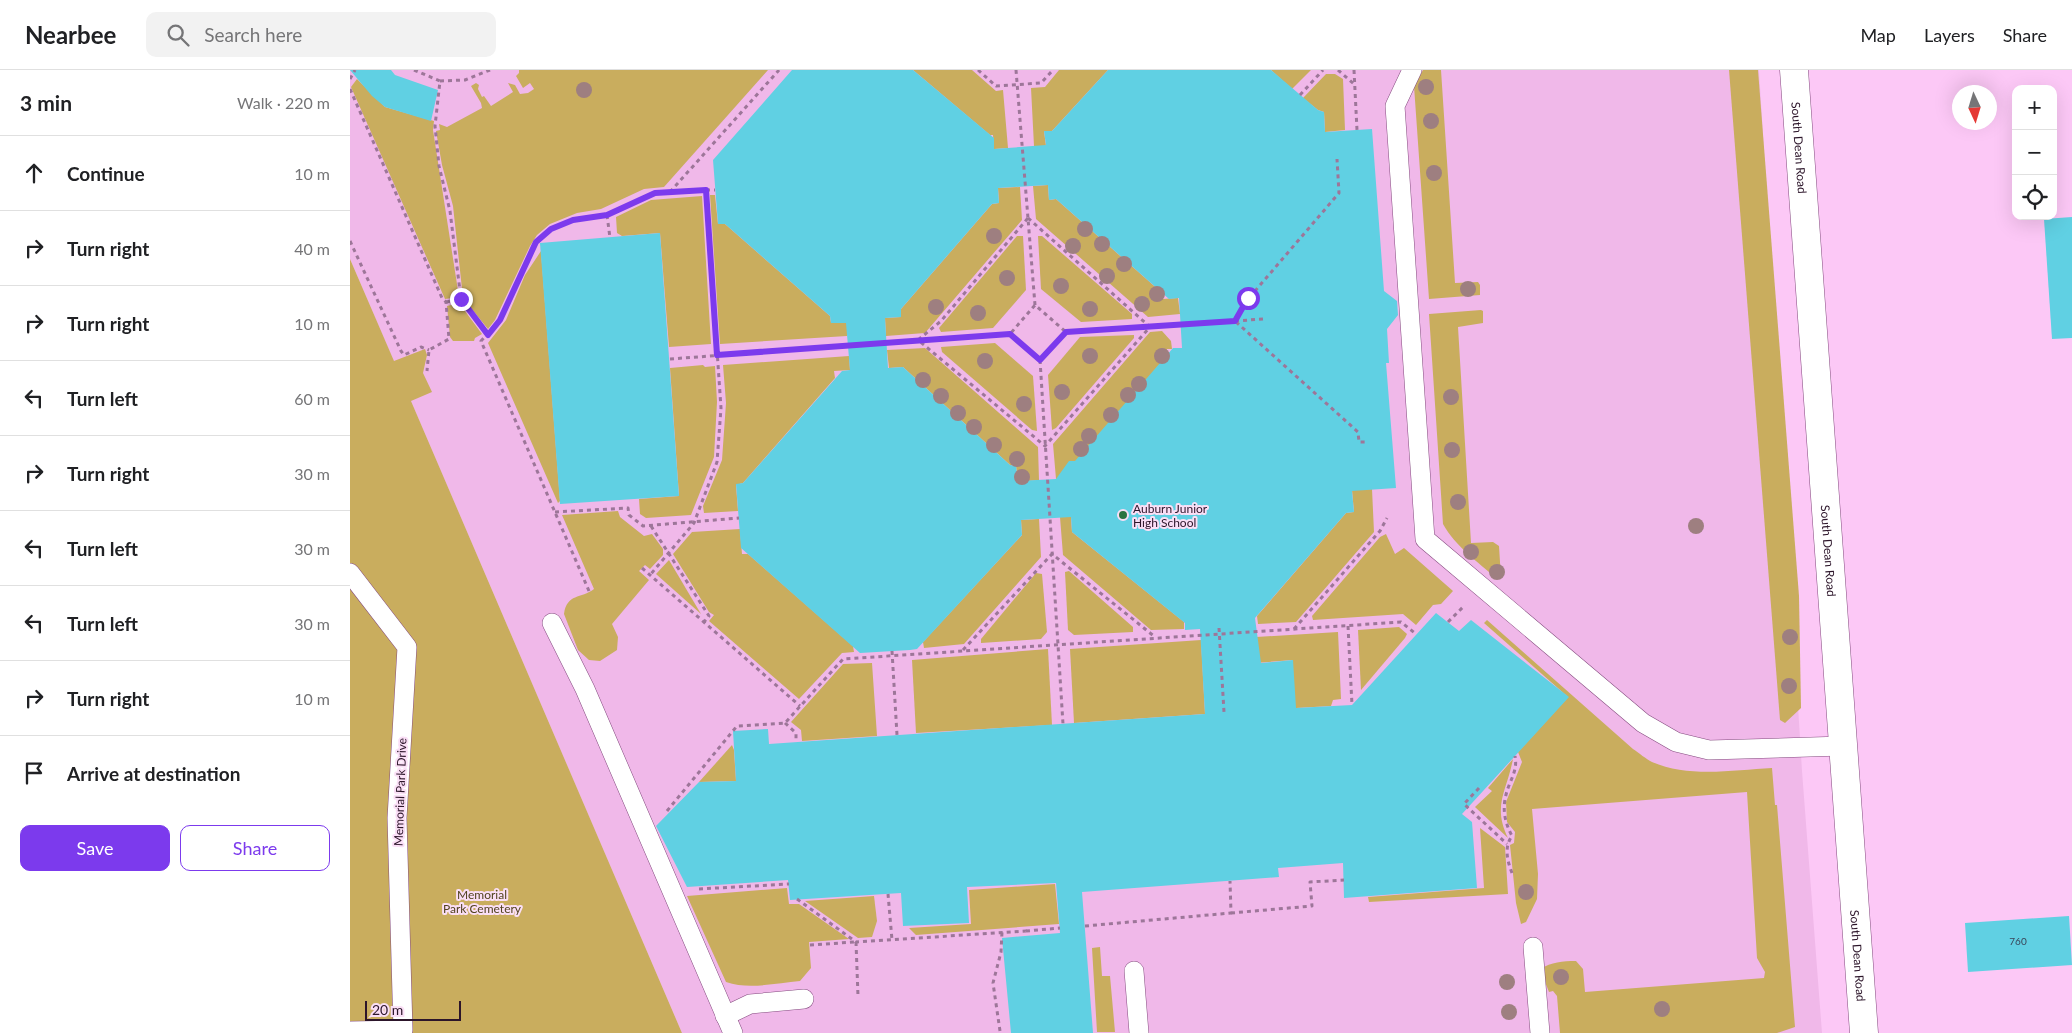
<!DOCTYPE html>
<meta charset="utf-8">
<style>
:root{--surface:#fff;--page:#f2f2f2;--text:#202124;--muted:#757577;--line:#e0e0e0;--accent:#7c3aed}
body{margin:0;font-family:Lato,sans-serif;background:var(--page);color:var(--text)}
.controls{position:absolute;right:15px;top:15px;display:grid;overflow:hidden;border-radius:10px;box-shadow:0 5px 20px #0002}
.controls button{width:45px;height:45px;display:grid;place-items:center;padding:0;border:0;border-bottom:1px solid var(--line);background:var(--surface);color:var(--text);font:25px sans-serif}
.compass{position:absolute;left:1602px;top:15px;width:45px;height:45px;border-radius:50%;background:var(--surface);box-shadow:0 5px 20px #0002;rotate:176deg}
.scale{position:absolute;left:15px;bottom:12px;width:96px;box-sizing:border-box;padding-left:5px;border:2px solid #2c152a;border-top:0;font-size:14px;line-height:18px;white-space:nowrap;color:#2c152a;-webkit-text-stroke:4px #fadff6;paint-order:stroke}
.stop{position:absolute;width:15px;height:15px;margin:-11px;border:4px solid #7c3aed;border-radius:50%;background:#fff}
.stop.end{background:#7c3aed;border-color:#fff;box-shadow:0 1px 5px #0008}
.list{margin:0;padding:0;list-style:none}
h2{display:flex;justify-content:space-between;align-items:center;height:65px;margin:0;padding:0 20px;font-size:21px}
h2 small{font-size:16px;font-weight:400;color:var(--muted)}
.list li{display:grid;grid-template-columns:32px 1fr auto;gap:15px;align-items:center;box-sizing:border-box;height:75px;padding:0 20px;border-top:1px solid var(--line)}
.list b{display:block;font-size:19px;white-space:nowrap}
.list em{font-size:16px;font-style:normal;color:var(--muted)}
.actions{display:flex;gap:10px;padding:15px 20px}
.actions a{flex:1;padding:11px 0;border:1px solid var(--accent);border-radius:10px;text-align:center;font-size:18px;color:var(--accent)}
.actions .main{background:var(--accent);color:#fff}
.icon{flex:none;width:28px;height:28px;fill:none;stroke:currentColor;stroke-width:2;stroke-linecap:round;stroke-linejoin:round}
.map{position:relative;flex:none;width:1722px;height:963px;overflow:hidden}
header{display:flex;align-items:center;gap:30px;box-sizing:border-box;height:70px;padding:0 25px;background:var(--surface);border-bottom:1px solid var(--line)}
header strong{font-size:24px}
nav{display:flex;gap:28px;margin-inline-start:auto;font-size:18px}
.search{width:350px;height:45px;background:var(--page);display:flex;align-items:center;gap:12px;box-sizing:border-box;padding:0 18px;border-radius:10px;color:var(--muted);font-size:19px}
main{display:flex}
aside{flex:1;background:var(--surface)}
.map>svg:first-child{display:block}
</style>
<header>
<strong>Nearbee</strong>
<div class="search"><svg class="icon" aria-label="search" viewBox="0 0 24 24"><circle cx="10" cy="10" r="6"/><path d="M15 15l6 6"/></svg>Search here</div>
<nav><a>Map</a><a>Layers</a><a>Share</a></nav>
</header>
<main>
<aside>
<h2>3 min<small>Walk · 220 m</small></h2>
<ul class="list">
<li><svg class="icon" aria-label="ahead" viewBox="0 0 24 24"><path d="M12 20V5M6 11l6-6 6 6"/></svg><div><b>Continue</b></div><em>10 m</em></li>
<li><svg class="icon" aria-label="right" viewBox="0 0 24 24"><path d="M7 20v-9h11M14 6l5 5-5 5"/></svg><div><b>Turn right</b></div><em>40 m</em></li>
<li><svg class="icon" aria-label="right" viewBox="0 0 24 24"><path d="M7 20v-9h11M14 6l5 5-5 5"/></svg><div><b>Turn right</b></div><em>10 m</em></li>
<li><svg class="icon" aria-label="left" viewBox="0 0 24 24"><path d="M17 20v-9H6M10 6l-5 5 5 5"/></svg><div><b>Turn left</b></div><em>60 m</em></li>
<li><svg class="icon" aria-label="right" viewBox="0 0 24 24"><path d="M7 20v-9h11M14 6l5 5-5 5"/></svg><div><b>Turn right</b></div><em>30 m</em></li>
<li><svg class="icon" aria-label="left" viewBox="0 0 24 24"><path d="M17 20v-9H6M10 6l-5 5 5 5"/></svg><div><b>Turn left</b></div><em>30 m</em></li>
<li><svg class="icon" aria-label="left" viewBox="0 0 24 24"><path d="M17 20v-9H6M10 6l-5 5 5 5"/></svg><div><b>Turn left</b></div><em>30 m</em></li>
<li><svg class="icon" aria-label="right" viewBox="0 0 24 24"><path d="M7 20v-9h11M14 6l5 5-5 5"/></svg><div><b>Turn right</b></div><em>10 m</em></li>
<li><svg class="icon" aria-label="arrive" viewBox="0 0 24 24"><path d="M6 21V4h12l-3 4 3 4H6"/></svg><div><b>Arrive at destination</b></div></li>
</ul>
<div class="actions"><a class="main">Save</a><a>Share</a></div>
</aside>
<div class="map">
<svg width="1722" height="963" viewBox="0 0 1722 963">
<rect width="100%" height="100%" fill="#fcc8f6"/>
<polygon fill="#f0b8e9" points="0,0 1409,0 1452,701 1472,963 332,963 0,189"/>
<g fill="#c9ad5e">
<polygon points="169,0 418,0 314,117 294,119 251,139 227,143 200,154 187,165 180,176 145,250 138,259 113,228 103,136 92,95 86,61 90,60 89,54 97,57 132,38 131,33 121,16 126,13 129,15 128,19 132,27 134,26 141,36 163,22 158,13 165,15 170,24 178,23 184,19 180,13 173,18 166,6 169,3"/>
<polygon points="563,0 622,0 646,21 653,20 658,78 644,79 643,65 640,65"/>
<polygon points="709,0 758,0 702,61 694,61 696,76 684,76 681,18 695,17"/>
<polygon points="921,0 961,0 942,19"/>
<polygon points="1073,0 1091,0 1105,213 1128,212 1130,215 1130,225 1079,229 1064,16"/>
<polygon points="1379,0 1408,0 1449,526 1451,638 1435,653 1430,650"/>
<polygon points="976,4 985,4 993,9 995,60 975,62 974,42 968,40 953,28"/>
<polygon points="7,9 35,37 84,51 83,60 109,227 95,229 1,17"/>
<polygon points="698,115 699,130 706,129 811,222 812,229 828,228 830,244 798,247 686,149 683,116"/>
<polygon points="670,117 672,150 575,263 536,266 535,248 551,247 551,239 642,134 649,133 648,118"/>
<polygon points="360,125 365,125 368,154 375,154 480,246 481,253 497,253 497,266 370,274"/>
<polygon points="352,126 361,274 319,277 310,163 272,166 267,163 266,147 301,130"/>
<polygon points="667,166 673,166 676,220 643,258 591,262 589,258"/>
<polygon points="688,166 692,166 782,244 782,249 731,252 691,219"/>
<polygon points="191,181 210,431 208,433 138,273 156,250 175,205"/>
<polygon points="0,189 44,291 75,279 77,285 73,303 82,322 61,331 332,963 0,963"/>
<polygon points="109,233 132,264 125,268 124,271 103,271 100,267 97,236"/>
<path d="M1131,240L1133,241V253L1108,257L1121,473L1143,472L1149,476L1151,508H1146C1128,492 1105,476 1093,454L1079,244Z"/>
<polygon points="812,261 821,271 822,279 817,279 817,285 719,408 706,409 703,374 800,262"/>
<polygon points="784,265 784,268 706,358 702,360 698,305 730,267"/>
<polygon points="645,273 683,306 687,361 682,360 592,282 591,277"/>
<polygon points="575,278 688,377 689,410 668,412 666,396 660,395 553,297 539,298 537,280"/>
<polygon points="499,286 500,300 484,301 485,308 393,413 386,415 388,441 354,443 353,436 372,390 376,333 373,295"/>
<polygon points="353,295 355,297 365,296 367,332 364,387 341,445 296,448 290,444 289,429 329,426 320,298"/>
<polygon points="1022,419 1024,462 946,552 908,554 907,546 996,443 1004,442 1002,420"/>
<path d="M268,441L270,447L294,466L302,464L313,479V485L300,499L295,495L289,501L299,510L262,554L268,567L267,580L250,591L239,590L228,580L214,544C217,523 231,529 244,519L212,445Z"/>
<polygon points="710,447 721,447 722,462 834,552 834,559 801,560 713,485"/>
<polygon points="689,449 691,487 614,574 574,578 573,572 672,465 671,450"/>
<polygon points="390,459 392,484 398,484 503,576 504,582 492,583 449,629 359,551 364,545 359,542 323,484 342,462"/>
<polygon points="1036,464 1045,484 1054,478 1103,521 1091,534 1083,535 1066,555 1053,544 963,550 962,546 1030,467"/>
<polygon points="319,490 351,544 306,504"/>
<polygon points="719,501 783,557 783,562 724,565 718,560 715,502"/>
<polygon points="686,503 692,504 697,562 691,569 631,573 631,569"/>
<path d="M1137,550L1283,679C1289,683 1296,689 1302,692C1339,708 1383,700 1422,698L1425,735H1427L1445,957L1427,963H1210L1207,926L1203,921L1199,922L1190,899C1202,892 1212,891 1226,891L1233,899L1235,922L1414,908L1415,902L1407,888L1397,722L1182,739L1188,804L1187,829L1176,852L1171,854L1166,833L1160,775L1164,773L1165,762L1157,752L1156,732L1172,692L1168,682L1218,627L1134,553Z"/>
<polygon points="1049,557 1057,564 1055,568 1011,620 1008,560"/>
<polygon points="988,562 991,629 983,630 981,636 894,641 943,590 892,594 890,568"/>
<polygon points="851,570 855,644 724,653 720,579"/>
<polygon points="698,579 702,655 566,663 562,590"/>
<polygon points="522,593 527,666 452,671 451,660 441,652 493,594"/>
<polygon points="382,675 384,680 386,711 349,712"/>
<path d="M1163,689C1157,721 1142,735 1158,768L1125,737L1142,721L1138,718Z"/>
<polygon points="1130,758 1155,777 1158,824 1019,832 1018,827 1134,818"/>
<polygon points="705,814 709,854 566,865 559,858 621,854 619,820"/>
<path d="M437,818L439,834H449L499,869L459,872L461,898L450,911C426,913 399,920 376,912L337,826Z"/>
<polygon points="524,826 527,851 522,867 508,868 455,831"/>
<polygon points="750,877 752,906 760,906 765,962 747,962 742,878"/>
</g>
<g fill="#60d0e3" fill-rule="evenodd">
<polygon points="0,0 41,0 45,5 88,20 81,51 35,37 22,26"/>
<path d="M442,0H563L644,68V79L696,75L694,61H702L758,0H921L968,40L974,42L975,62L1022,59L1034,221L1047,231L1048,245L1037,259L1039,293H1036L1046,418L1002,421L1004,442L996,443L905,548L911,593L943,590L946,638L1002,635L1086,543L1109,561L1121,550L1219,627L1112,744L1122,752L1127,818L994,828L993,793L928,798L929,807L732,822L743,963H661L652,868L710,863L706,813L617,817L619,853L553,856L551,823L440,830L438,810L337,817L306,756L349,712L386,711L383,661L418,659L419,674L855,644L850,559L835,560V553L722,462L721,447L671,450L672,465L567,579L560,580L510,583L391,478L386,414L393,413L492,301L500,300L496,253H481L480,246L375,154H368L363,90ZM698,115L699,130L706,129L819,229L829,228L832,278H823L725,391H719L706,409L668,411L666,396L660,395L553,297L538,298L535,248L551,247V239L642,134L649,133L648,118Z"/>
<polygon points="1722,147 1722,268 1702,269 1694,149"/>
<polygon points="310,163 329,426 210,434 190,173"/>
<polygon points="1719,846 1722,895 1618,902 1615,853"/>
</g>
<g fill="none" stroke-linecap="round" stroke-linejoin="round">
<g stroke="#844b7f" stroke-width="20">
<g id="service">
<polyline points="1062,0 1045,36 1075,469 1293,653 1326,672 1359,680 1493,676"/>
<polyline points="0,503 57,577 47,748 53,960 0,961"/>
<polyline points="202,553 235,619 383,963"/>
<polyline points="1183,877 1190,963"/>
<polyline points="784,901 789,963"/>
<polyline points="375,946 400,934 454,929"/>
</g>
</g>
<g stroke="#844b7f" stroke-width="29">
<g id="tertiary">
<path id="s1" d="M1444,0L1514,963"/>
</g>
</g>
<g stroke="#9d7699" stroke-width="3" stroke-dasharray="4 4" stroke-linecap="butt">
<polyline points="64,0 90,11 85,56 89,96 100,141 111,229"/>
<polyline points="628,0 646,16 691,13 703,0"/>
<polyline points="666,0 685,235"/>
<polyline points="988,0 1004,14"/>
<polyline points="1004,0 1007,60"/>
<polyline points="0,9 5,0"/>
<polyline points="90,11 115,10 140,0"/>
<polyline points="0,19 92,228 96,232 99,269 79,280 77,301"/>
<polyline points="950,25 973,0"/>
<polyline points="356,120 365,120"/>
<polyline points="320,122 429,0"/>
<polyline points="257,145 260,168"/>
<polygon points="678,148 800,257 695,376 568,270 591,251"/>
<polyline points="0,171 51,281 54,285 71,277 79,280"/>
<polyline points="96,232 111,229 137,265"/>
<polyline points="913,249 885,251 899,228 989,123 987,89"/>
<polyline points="716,262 690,290 660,264 685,235 716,262 885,251 1008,362 1009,372 1015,372"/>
<polyline points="320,289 660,264"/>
<polyline points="690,290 713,654"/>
<polyline points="205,442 278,438 279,445 293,456 389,448"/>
<polyline points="301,456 359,546 354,552"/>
<polyline points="292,498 450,636"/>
<polyline points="239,521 131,271 150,250 186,172 201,159 223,150 257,145 305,123 356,120 371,338 367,392 344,453 300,505"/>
<polyline points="1098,552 1115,535"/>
<polyline points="998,556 1002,635"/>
<polyline points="869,558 874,642"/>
<polyline points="944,559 1030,461 1037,448"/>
<polyline points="613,580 702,484 805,567"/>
<polyline points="542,581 547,665"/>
<polyline points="435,653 446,663 446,672"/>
<polyline points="1129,718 1114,734 1157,774"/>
<polyline points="317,741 387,656 435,653 493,589 1051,552 1066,564"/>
<path d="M1162,803C1157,790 1154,777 1162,766C1152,747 1152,732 1160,713C1164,703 1167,697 1165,686"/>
<polyline points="349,819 439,814"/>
<polyline points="538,824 542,870"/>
<polyline points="447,829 506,872 676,861 677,865"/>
<polyline points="881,843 962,836 960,812 994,810"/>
<polyline points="735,856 881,843 880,811"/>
<polyline points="676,861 710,858"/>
<polyline points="506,872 508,926"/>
<polyline points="460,875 505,872"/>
<polyline points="650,961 643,913 651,882 652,862"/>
</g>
<use href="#service" stroke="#fff" stroke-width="19"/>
<use href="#tertiary" stroke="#fff" stroke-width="28"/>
</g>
<g fill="#9e7f80">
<circle cx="1076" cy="17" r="8"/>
<circle cx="234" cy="20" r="8"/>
<circle cx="1081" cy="51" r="8"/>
<circle cx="1084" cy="103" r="8"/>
<circle cx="735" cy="159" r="8"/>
<circle cx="644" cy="166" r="8"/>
<circle cx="752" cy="174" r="8"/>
<circle cx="723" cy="176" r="8"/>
<circle cx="774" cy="194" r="8"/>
<circle cx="757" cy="206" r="8"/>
<circle cx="657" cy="208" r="8"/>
<circle cx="711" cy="216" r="8"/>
<circle cx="1118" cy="219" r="8"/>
<circle cx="807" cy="224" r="8"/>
<circle cx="792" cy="234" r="8"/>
<circle cx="586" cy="237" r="8"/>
<circle cx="740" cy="239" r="8"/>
<circle cx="628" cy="243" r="8"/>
<circle cx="740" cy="286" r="8"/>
<circle cx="812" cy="286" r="8"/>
<circle cx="635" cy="291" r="8"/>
<circle cx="573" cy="310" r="8"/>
<circle cx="789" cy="314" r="8"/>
<circle cx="712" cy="322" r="8"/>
<circle cx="778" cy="325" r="8"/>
<circle cx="591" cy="326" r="8"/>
<circle cx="1101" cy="327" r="8"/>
<circle cx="674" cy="334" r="8"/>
<circle cx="608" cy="343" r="8"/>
<circle cx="761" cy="345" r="8"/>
<circle cx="624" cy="357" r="8"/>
<circle cx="739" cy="366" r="8"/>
<circle cx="644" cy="375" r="8"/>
<circle cx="731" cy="379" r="8"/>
<circle cx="1102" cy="380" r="8"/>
<circle cx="667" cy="389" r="8"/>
<circle cx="672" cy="407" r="8"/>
<circle cx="1108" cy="432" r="8"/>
<circle cx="1346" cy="456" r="8"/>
<circle cx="1121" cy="482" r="8"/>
<circle cx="1147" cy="502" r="8"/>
<circle cx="1440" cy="567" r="8"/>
<circle cx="1439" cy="616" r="8"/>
<circle cx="1176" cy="822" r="8"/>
<circle cx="1211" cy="907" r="8"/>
<circle cx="1157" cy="912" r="8"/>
<circle cx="1312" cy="939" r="8"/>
<circle cx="1159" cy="942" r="8"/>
</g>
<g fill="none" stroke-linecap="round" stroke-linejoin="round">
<polyline stroke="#7c3aed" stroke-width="6" points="111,229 138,265 150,250 186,172 201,159 223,150 257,145 305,123 356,120 367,285 660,264 690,290 716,262 885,251 898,228"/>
</g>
<circle fill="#2c7441" stroke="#fadff6" stroke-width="2" cx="773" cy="445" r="5"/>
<g text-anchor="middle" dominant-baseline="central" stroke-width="4" stroke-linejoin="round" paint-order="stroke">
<g font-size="10" fill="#394458">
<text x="1668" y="871">760</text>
</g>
<g font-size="12" fill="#2c152a" stroke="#fadff6">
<text stroke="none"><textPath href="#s1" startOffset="78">South Dean Road</textPath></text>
<text stroke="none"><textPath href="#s1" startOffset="482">South Dean Road</textPath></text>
<text transform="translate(50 722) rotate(-88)">Memorial Park Drive</text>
<text stroke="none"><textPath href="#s1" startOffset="888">South Dean Road</textPath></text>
</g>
<g font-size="12" fill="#2c152a" stroke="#fadff6" text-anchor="start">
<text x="783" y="438">Auburn Junior<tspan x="783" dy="14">High School</tspan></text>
</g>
<g font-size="12" fill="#51431f" stroke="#fadff6">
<text x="132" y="824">Memorial<tspan x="132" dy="14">Park Cemetery</tspan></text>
</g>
</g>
</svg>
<div class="controls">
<button>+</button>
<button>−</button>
<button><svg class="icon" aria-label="locate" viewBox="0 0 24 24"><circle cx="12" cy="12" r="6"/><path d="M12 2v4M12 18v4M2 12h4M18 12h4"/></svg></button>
</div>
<svg class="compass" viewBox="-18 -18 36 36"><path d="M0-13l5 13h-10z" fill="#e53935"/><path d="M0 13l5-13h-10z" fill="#757577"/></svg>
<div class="scale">20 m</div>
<div class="stop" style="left:898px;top:228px"></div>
<div class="stop end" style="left:111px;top:229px"></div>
</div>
</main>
